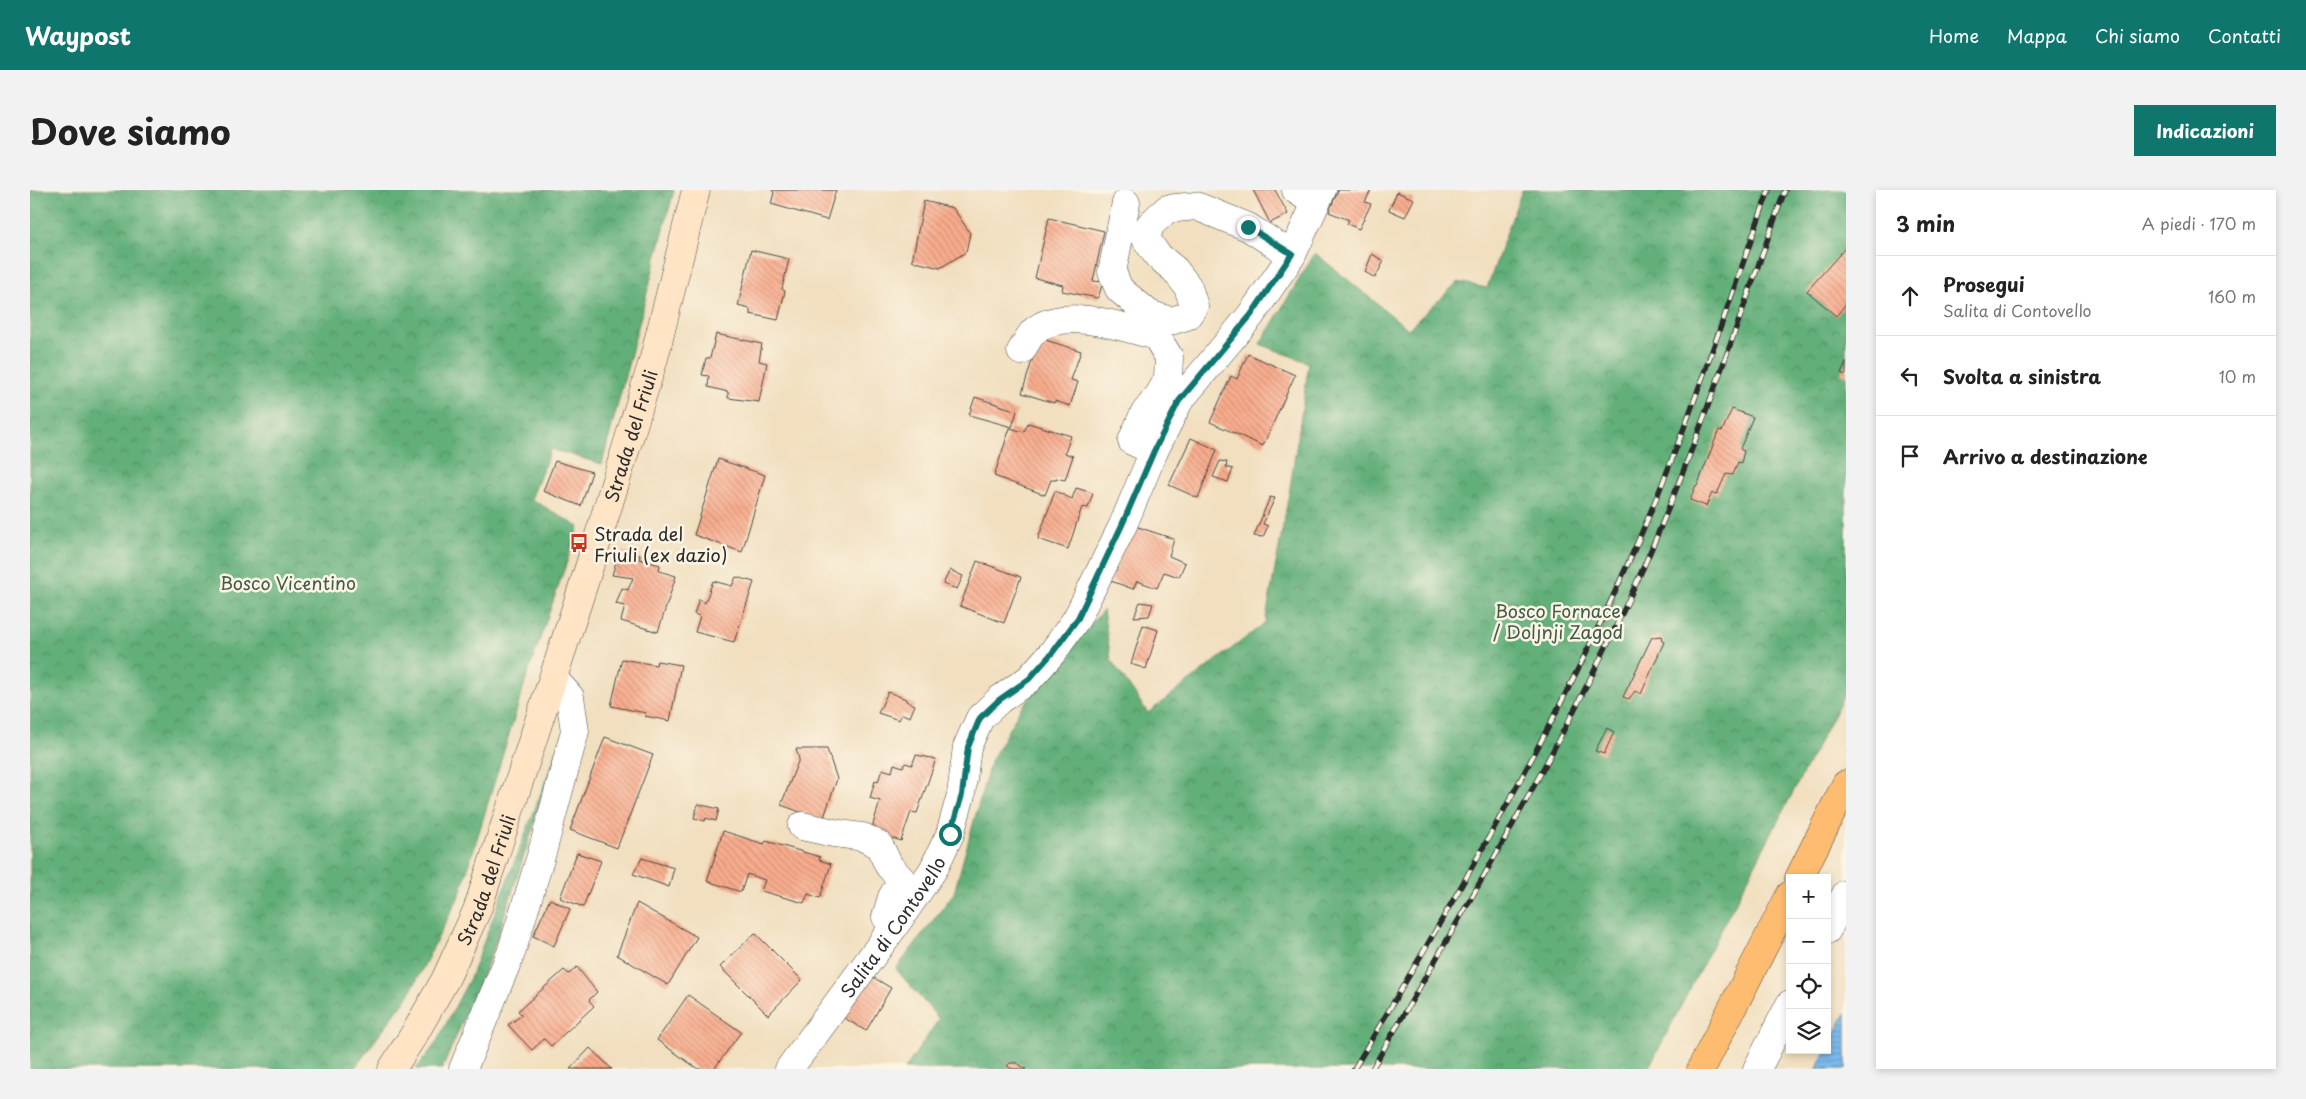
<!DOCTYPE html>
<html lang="it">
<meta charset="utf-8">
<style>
:root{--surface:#fff;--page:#f2f2f2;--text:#222;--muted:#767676;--line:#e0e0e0;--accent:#0f766e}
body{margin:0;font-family:"Playpen Sans",sans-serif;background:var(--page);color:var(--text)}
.controls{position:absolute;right:15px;bottom:15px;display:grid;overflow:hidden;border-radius:0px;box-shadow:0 2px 8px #0003}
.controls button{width:45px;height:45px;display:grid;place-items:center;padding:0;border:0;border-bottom:1px solid var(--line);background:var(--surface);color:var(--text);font:25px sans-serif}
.stop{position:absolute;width:15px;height:15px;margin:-11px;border:4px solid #0f766e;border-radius:50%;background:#fff}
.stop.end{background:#0f766e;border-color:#fff;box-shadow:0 1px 5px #0008}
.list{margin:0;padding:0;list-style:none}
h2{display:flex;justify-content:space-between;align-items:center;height:65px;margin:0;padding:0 20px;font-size:21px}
h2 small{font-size:16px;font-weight:400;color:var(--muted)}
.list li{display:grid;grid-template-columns:32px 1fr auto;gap:15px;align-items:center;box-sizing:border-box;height:80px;padding:0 20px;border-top:1px solid var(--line)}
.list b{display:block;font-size:19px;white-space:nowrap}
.list p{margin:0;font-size:16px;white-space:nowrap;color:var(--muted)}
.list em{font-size:16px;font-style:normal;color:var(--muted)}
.icon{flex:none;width:28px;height:28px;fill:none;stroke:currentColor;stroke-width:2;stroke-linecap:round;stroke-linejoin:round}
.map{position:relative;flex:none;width:1816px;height:879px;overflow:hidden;border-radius:0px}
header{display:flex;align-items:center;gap:30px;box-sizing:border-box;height:70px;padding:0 25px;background:var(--accent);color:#fff}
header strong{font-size:24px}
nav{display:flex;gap:28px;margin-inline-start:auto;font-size:18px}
.intro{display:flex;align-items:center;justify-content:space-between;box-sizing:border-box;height:120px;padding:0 30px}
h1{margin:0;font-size:35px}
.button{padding:12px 22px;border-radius:0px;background:var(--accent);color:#fff;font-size:18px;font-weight:700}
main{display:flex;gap:30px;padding:0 30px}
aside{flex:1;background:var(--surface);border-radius:0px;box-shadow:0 2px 8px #0003}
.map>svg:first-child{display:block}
</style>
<header>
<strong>Waypost</strong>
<nav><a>Home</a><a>Mappa</a><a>Chi siamo</a><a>Contatti</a></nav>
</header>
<div class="intro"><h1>Dove siamo</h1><a class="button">Indicazioni</a></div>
<main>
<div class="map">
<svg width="1816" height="879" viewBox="0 0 1816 879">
<defs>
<pattern id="forest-crowns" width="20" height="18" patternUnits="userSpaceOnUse" patternTransform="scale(1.25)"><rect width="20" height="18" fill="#62af79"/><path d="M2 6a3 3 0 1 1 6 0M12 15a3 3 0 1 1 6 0" fill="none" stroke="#518f63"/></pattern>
<pattern id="water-rules" width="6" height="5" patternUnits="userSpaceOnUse" patternTransform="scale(1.25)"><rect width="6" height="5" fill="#7bbbf0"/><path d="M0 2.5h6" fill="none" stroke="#6598c3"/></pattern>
<pattern id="building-back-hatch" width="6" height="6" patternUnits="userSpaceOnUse" patternTransform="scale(1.25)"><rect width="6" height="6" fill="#f9ad8e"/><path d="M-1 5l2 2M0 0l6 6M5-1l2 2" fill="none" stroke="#ca8d74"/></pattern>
</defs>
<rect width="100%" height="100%" fill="#fcf5e5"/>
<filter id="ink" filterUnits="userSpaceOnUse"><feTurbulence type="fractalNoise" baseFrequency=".02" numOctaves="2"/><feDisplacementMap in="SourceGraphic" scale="10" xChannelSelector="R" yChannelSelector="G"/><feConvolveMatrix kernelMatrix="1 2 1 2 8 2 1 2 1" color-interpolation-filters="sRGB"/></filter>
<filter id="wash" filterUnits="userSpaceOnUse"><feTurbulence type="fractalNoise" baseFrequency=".0096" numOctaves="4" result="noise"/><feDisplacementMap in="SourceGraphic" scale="20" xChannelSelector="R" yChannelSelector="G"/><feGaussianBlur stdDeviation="1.12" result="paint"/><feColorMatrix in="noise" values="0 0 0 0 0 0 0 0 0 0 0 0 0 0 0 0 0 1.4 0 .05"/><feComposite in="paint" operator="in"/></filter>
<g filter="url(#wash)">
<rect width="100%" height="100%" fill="#f1dfbf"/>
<g fill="url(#forest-crowns)" stroke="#466d52">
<polygon points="0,0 644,0 572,274 521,259 501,309 549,337 497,486 430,704 379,805 324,879 0,879"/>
<polygon points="1492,0 1816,0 1816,501 1618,879 875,879 909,829 866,779 924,703 960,573 990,519 1073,420 1081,470 1118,523 1235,433 1260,298 1279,173 1230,154 1285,63 1378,139 1428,92 1457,98"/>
<polygon points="534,543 461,766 412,879 386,879 406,853 440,788"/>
</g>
<polygon fill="url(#water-rules)" stroke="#53738e" points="1816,823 1816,879 1787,879"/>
<g id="blocks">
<g fill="url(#building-back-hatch)">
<polygon points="742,0 806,0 797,30 741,14 744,3"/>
<polygon points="1223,0 1245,0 1258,24 1240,33"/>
<polygon points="1308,0 1341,0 1335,12 1341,14 1329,39 1317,34 1319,30 1299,22"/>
<polygon points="1367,2 1384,9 1375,27 1359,20"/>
<polygon points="894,11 923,18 940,43 936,62 910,78 882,71"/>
<polygon points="1019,28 1074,41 1063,91 1073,92 1068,108 1032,101 1033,95 1005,88"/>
<polygon points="1816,57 1816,114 1806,126 1777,101"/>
<polygon points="721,60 759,69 752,99 755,101 748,130 720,124 720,119 708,116"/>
<polygon points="1342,64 1354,71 1345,88 1335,82"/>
<polygon points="686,144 732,154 729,171 737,173 729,212 698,208 698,202 678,197 679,186 672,185 676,168 680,168"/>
<polygon points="1009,148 1051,161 1041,190 1048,192 1040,216 1025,211 1024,213 992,203"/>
<polygon points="1218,164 1265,185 1233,256 1180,232 1201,186 1207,189"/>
<polygon points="1816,172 1816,185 1811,183"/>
<polygon points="945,207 987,221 982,237 939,225"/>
<polygon points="1702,219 1723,227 1710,259 1714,261 1711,273 1708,272 1703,285 1696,284 1687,304 1682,303 1676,316 1660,310 1666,295 1667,296 1689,240 1692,241"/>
<polygon points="998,233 1041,246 1035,263 1043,266 1035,290 1026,288 1026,290 1021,290 1015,305 964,286 980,238 994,242"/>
<polygon points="1161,248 1187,260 1168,308 1139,295"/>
<polygon points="688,269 735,285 712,362 664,345"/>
<polygon points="525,271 562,282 551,316 513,301"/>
<polygon points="1190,271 1197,272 1196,277 1203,279 1198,292 1183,287"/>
<polygon points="1046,298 1063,303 1058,318 1052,317 1038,359 1008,349 1025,301 1042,309"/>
<polygon points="1240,307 1245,308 1233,334 1238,336 1233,347 1224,346"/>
<polygon points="1102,335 1144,349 1139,366 1155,373 1149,387 1134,382 1127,398 1107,391 1103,399 1081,391"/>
<polygon points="589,362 610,365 609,369 630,375 629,381 646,386 628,442 591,431 595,416 586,414 592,398 598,400 603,388 582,385"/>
<polygon points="947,371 991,387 974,433 930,416"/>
<polygon points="920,380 933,386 927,399 913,394"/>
<polygon points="706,387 724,392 704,452 665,442 670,426 664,424 669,409 675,413 683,391 702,396"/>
<polygon points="1110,412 1123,414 1119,426 1104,427"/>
<polygon points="1113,435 1128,440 1116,479 1101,474"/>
<polygon points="1632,446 1631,450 1634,452 1611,504 1605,501 1599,509 1593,507 1622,447"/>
<polygon points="592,469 626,475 627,471 651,475 640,531 615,526 616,523 581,516"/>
<polygon points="858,502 876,509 876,511 885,515 880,527 872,524 869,530 848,523"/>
<polygon points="1577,538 1584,542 1574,564 1565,561"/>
<polygon points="575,547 623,565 587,658 540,640"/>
<polygon points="766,559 797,559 807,589 793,630 751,615 769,569"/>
<polygon points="886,565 906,569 887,623 881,622 871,651 841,641 850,611 840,608 845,591 848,592 852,579 862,582 864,574 873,577 875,573 882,575"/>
<polygon points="668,614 689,619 686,631 676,628 675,631 664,628"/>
<polygon points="693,641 734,654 736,651 790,667 789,670 801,674 790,708 778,704 774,713 731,701 735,690 717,684 711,702 677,691"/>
<polygon points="547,663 571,671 553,717 530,708"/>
<polygon points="612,668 644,678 639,697 603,684"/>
<polygon points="520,709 540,719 524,756 503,746"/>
<polygon points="607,713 667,747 638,795 587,765"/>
<polygon points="725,743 772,790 738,825 690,777"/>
<polygon points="547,777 567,802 559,810 564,816 521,856 514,849 502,860 478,835 492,825 488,821 534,780 539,784"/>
<polygon points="836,783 861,798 836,841 811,826"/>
<polygon points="658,805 711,842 684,879 668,879 627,850"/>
<polygon points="560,858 582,879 540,879"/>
<polygon points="980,873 987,873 996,879 982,879 977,876"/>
</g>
</g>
</g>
<g filter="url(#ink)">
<use href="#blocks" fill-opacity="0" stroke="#494641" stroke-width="1"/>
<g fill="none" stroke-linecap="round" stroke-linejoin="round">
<g stroke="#494641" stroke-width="29">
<g id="street">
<polyline points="1266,0 1286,13"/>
<polyline points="1096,13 1082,82 1089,99 1119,124 1141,131 1157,126 1164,116 1158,97 1145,80 1127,65 1116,49 1120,35 1137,19 1166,16 1218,37 1262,65"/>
<path d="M991,161C995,155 999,146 1004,141C1033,116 1094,137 1126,146L1139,167L1138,189L1129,205L1114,224L1102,251L1124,261"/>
<polyline points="772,636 804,643 833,647 849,655 859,676 872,690 862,707 856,727"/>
<polyline points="1797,740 1816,704"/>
<polyline points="433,879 481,763 511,666 545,541 540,507 523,488"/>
<path id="s1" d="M759,879L863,738L903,680L920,644L931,605L937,557L950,528L969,510L999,489L1023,462L1047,428L1093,335L1124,261L1149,211L1221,125L1262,65L1292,0"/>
<polyline points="1727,879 1760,814"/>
</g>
</g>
<g stroke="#494641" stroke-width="29">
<g id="secondary">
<path id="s2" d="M362,879L385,843L416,788L447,720L556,387L624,168L666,0"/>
</g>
</g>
<g stroke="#494641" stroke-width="29">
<g id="primary">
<polyline points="1769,688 1816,594"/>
<polyline points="1671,879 1760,705"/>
</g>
</g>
<use href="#street" stroke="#fff" stroke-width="28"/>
<use href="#secondary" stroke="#ffe4c6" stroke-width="28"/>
<use href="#primary" stroke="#febc70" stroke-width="28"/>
<g stroke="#2b2b2b" stroke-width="5.5">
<g id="rail">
<path d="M1324,879C1421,716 1517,553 1595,380C1652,257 1693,127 1739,0"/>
<path d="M1342,879C1438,714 1536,550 1614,376C1668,253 1710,126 1755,0"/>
</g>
</g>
<use href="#rail" stroke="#fcf5e5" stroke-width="4" stroke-dasharray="11" stroke-linecap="butt"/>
</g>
</g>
<g fill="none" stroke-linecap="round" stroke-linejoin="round" filter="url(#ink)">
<polyline stroke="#0f766e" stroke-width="6" points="920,644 932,605 938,557 950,528 969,510 999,489 1023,462 1048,428 1092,335 1124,261 1149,211 1221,125 1262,64 1218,37"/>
</g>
<defs>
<g id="bus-bare" transform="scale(1.5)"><path d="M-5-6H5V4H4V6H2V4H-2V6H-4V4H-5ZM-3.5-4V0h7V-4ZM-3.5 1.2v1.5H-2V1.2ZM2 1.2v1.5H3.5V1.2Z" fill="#c8321e" stroke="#fcf5e5" stroke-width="2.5" paint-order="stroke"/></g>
</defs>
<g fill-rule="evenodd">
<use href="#bus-bare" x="549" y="353"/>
</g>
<g text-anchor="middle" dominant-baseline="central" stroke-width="5" stroke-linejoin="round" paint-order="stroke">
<g font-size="18" fill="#2b2b2b" stroke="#fcf5e5">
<text stroke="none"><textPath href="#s2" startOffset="679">Strada del Friuli</textPath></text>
<text stroke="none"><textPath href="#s2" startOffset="212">Strada del Friuli</textPath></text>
<text stroke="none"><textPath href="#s1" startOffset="176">Salita di Contovello</textPath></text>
</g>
<g font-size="18" fill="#2b2b2b" stroke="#fcf5e5" text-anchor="start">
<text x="564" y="343">Strada del<tspan x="564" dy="21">Friuli (ex dazio)</tspan></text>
</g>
<g font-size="18" fill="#425b49" stroke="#fcf5e5">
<text x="258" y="392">Bosco Vicentino</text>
<text x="1528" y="420">Bosco Fornace<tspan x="1528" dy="21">/ Doljnji Zagod</tspan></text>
</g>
</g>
</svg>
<div class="controls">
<button>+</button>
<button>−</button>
<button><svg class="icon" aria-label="locate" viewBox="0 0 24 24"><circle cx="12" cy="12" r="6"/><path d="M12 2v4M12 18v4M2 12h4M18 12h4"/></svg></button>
<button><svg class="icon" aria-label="layers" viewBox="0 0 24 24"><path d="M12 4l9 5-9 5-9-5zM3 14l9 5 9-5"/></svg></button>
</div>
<div class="stop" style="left:920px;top:644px"></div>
<div class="stop end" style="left:1218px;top:37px"></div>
</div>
<aside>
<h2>3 min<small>A piedi · 170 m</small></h2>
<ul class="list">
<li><svg class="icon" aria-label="ahead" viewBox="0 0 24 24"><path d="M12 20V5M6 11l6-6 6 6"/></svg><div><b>Prosegui</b><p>Salita di Contovello</p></div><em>160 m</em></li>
<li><svg class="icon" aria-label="left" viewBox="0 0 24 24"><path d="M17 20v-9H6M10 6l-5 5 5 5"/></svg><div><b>Svolta a sinistra</b></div><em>10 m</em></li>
<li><svg class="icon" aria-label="arrive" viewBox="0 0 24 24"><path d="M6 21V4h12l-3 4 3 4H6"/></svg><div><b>Arrivo a destinazione</b></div></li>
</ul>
</aside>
</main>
